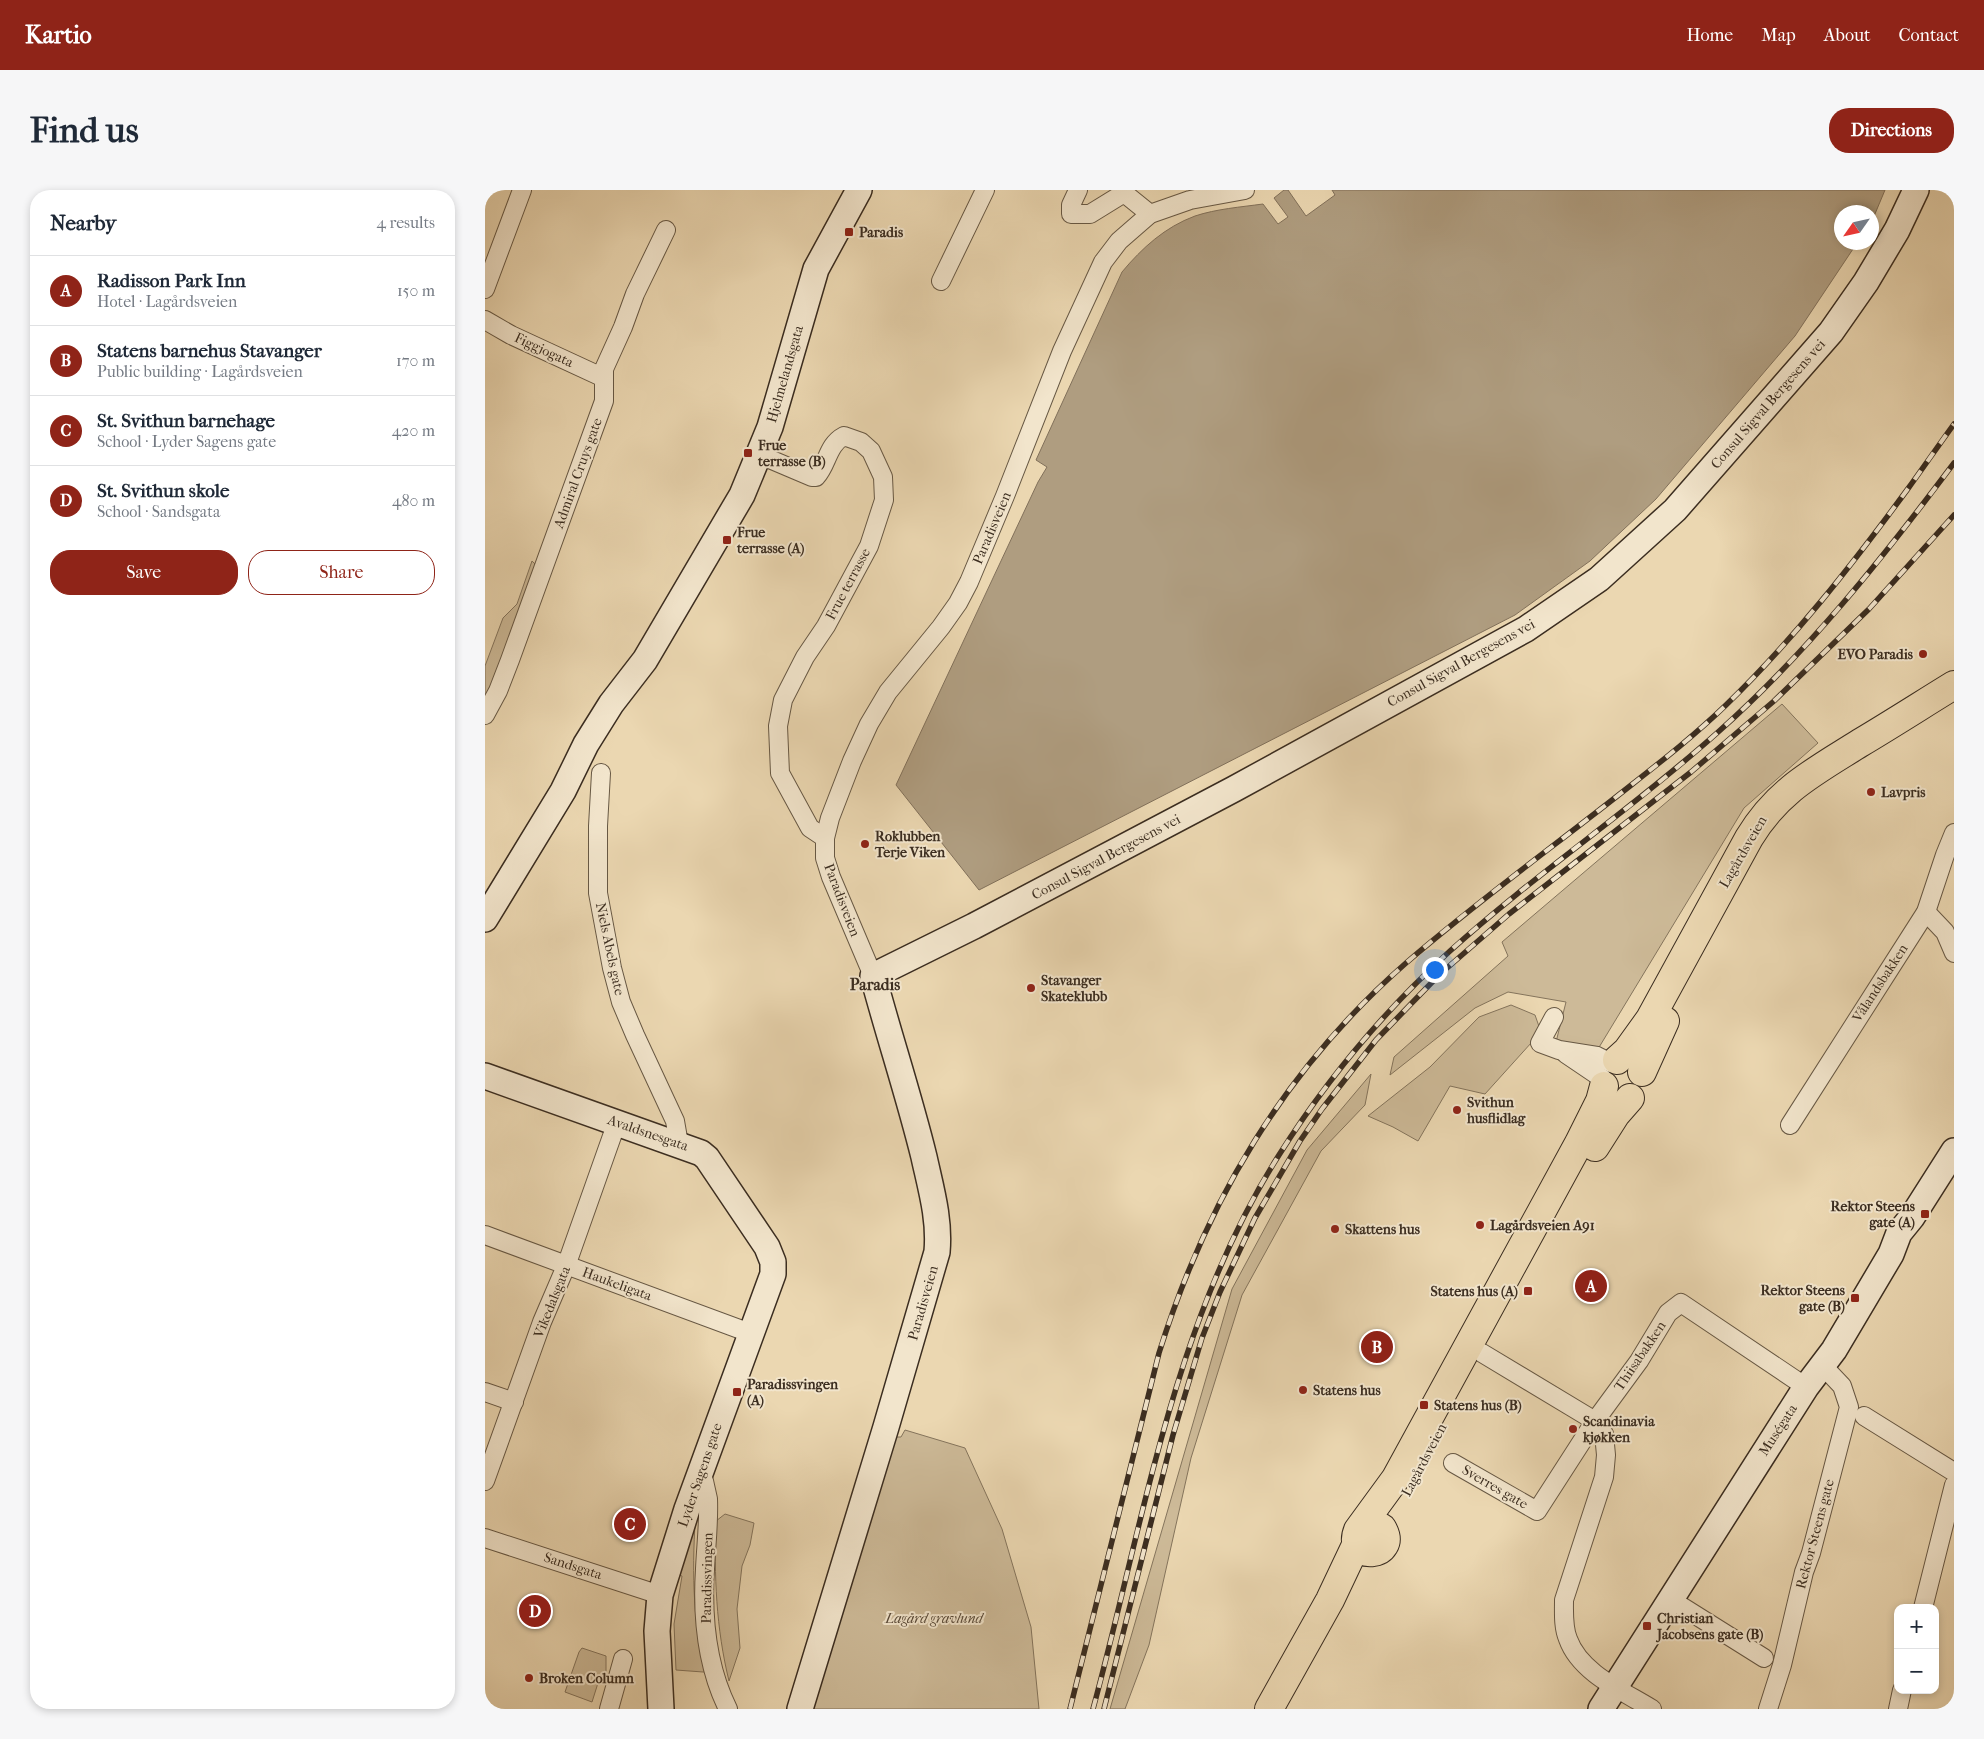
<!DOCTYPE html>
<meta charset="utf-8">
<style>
:root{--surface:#fff;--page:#f6f6f7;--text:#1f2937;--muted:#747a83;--line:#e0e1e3;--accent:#8f2418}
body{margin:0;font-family:"IM FELL French Canon",serif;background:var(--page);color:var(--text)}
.controls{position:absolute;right:15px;bottom:15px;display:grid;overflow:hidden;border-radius:10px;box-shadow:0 2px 8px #0003}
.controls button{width:45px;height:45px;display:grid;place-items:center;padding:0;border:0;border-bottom:1px solid var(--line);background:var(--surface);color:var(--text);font:25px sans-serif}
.compass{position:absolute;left:1349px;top:15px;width:45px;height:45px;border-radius:50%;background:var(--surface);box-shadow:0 2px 8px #0003;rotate:236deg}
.you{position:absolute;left:949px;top:779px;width:18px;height:18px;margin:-12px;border:4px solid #fff;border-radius:50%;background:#1a73e8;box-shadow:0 0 0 8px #1a73e833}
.badge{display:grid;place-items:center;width:32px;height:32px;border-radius:50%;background:var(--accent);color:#fff;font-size:16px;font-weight:700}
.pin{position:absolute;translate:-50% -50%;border:2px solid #fff;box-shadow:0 1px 5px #0006}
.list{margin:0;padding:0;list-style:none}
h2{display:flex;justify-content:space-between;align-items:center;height:65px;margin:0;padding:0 20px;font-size:21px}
h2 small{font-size:16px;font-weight:400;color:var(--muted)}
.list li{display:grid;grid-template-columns:32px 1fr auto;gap:15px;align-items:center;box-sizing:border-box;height:70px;padding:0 20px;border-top:1px solid var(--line)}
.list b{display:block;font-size:19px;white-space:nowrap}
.list p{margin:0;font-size:16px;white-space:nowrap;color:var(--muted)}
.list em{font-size:16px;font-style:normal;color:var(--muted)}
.actions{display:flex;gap:10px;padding:15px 20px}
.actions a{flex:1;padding:11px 0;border:1px solid var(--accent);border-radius:20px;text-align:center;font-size:18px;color:var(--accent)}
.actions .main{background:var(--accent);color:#fff}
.map{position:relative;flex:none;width:1469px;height:1519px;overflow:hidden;border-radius:20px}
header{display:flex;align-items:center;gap:30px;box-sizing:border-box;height:70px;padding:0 25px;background:var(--accent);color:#fff}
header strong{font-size:24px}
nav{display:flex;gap:28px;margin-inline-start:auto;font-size:18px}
.intro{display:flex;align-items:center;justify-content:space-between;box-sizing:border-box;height:120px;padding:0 30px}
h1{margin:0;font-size:35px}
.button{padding:12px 22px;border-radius:20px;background:var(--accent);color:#fff;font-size:18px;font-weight:700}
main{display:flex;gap:30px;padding:0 30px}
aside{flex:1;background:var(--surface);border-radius:20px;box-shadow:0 2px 8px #0003}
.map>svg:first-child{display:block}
</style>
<header>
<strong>Kartio</strong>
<nav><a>Home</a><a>Map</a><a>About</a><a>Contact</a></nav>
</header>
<div class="intro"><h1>Find us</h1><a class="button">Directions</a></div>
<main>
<aside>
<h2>Nearby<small>4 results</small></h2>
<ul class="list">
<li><span class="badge">A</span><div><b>Radisson Park Inn</b><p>Hotel · Lagårdsveien</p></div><em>150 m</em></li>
<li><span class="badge">B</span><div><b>Statens barnehus Stavanger</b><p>Public building · Lagårdsveien</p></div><em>170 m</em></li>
<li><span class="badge">C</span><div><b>St. Svithun barnehage</b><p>School · Lyder Sagens gate</p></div><em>420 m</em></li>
<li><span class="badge">D</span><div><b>St. Svithun skole</b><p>School · Sandsgata</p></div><em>480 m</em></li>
</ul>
<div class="actions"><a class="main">Save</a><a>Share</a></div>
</aside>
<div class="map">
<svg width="1469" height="1519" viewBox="0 0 1469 1519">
<rect width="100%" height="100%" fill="#ebd7b1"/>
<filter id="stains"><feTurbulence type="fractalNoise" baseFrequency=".004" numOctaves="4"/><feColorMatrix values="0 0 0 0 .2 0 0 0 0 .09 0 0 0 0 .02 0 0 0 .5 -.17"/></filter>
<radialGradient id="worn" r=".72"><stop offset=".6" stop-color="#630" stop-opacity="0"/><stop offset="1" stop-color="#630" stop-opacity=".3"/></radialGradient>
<g fill="#cdba98" stroke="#84745c">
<polygon points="47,371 53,377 5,503 0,506 0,476 18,428 32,414"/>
<polygon points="1297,514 1333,553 1259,618 1113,859 1071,852 1081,812 1023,802 990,818 905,885 909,867 1023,766 1017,752"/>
<polygon points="1026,815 1050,825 1056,842 1000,904 965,896 933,951 908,937 883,926 945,877 994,827"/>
<polygon points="886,884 880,915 836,961 757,1105 706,1268 664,1455 640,1519 625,1519 747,1099 822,960"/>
<polygon points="420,1240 480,1258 517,1339 546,1437 554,1519 328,1519 408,1247 416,1247"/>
<path d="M211,1319C207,1374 207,1428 220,1482H218L191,1480L189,1434L197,1386L191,1384Z"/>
<path d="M240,1324L269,1333L265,1355L257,1376L252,1419L255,1458L244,1491C231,1438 229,1385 231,1331Z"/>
<polygon points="97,1458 121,1466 121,1486 113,1493 107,1512 80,1502 94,1462"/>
</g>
<path fill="#af9d80" stroke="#81705a" d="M799,0H803L821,26L850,5L847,0H1400L1387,31L1386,22H1356V52L1372,53L1310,146L1171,309L1105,371L1030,425L494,700L411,595L553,292L562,277L551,270L637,82C657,58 680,37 710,26C731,19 756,17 778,14L793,34L803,27L789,8Z"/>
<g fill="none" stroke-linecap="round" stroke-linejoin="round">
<g stroke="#675844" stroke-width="20">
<g id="street">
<polyline points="593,0 586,15 586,24 605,24 639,3 665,24"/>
<polyline points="456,91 500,0"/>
<polyline points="0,99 37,0"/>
<polyline points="0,130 26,145 119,188"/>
<path d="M275,265L327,287H331C343,274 342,255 359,246L376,252L386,261L398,287L399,310L384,356L341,436L320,467L298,510L293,536L295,583L325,638L340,648"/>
<polyline points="0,525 13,501 25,470 119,211 119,179 138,137 150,104 181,40"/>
<polyline points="116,583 113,636 113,703 127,778 136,812 150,845 190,931 194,954"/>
<polyline points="1441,722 1460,742 1469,763"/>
<polyline points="388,786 346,687 340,668 340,648 345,628 367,571 384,534 403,502 456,437 473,413 484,392 520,306 577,161 618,72 634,51 665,24 705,10 760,0"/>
<polyline points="1069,827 1055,853 1074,860 1112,866 1126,873"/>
<polyline points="1081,864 1118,889"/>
<polyline points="1305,935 1441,722 1460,665 1469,643"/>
<polyline points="0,1045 265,1143"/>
<path d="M997,1163L1110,1231L1119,1244L1121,1265L1119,1287L1079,1410C1079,1423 1078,1437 1083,1449C1095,1483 1138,1501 1167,1519"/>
<polyline points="0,1202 29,1212"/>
<polyline points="1379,1226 1469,1282"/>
<polyline points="968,1273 1052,1321 1110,1231 1154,1171 1183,1123 1196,1113 1321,1197"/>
<path d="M214,1285L219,1291L223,1309C224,1333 221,1356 220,1379C217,1427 221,1475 243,1519"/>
<polyline points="0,1291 57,1132 81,1076 132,932"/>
<polyline points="0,1348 175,1405"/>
<polyline points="1185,1409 1279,1468"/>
<polyline points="1438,1418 1469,1295"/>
<polyline points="124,1519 138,1469"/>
<polyline points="1283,1519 1297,1475 1319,1382 1326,1363 1364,1217 1357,1196 1338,1176"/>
<polyline points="1413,1519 1417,1500"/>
</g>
</g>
<g stroke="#3b2d20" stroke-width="28">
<g id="secondary">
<polyline points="0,729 78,601 101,554 126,514 160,470 257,305 285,237 331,79 374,0"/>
<polyline points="0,886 216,963 222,968 282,1057 288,1072 288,1084 202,1319 175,1405 172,1441 176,1519"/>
<path d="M315,1519L401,1237L452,1062C455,1029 446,999 439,967C424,906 404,846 388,786L489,736L749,599L1041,439L1114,389L1190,320L1346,142L1381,92L1412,40L1431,0"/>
<polyline points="1116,1519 1321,1197 1349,1160 1406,1064 1414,1043 1427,1027 1469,961"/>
</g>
</g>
<g stroke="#3b2d20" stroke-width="30">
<g id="primary">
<path d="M1132,870L1142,861L1165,829L1264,648C1293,600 1329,582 1375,553C1407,534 1438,514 1469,495"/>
<polyline points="1157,882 1180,831"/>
<polyline points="1110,957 1131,924 1145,908"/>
<path d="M877,1337L889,1334L897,1338C915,1368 860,1372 873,1340L911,1288L1094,953L1115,911L1119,896"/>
<polyline points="784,1519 845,1410 872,1353"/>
</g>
</g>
<use href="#street" stroke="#f2e5cc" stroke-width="18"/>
<use href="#secondary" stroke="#f2e5cc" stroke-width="25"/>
<use href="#primary" stroke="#ebd7b1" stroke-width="28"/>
<g stroke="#3b2d20" stroke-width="5.5">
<g id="rail">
<path d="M585,1519L674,1163C722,1010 799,880 921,773C988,715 1061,662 1131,607C1169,577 1207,548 1241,515C1309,449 1367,375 1422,300C1438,278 1453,256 1469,234"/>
<path d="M608,1519C659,1331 688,1132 794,965C842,889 899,821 965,761C1050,684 1146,620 1232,543C1322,463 1397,369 1469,273"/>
<polyline points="619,1519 688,1245 717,1148 735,1102 770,1028 815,951 837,919 891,850 954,785 1024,724 1206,582 1289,511 1384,419 1469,325"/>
</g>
</g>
<use href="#rail" stroke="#f2e5cc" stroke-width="4" stroke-dasharray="11" stroke-linecap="butt"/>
</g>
<g fill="#8f2418" stroke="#f2e5cc" stroke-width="2">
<rect x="359" y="37" width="10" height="10" rx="2.5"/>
<rect x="258" y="258" width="10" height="10" rx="2.5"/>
<rect x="237" y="345" width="10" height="10" rx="2.5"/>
<circle cx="1438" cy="464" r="5"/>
<circle cx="1386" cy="602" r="5"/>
<circle cx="380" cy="654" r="5"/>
<circle cx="546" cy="798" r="5"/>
<circle cx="972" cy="920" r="5"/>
<rect x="1435" y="1019" width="10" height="10" rx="2.5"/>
<circle cx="995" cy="1035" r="5"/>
<circle cx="850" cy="1039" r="5"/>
<rect x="1038" y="1096" width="10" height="10" rx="2.5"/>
<rect x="1365" y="1103" width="10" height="10" rx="2.5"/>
<circle cx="818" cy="1200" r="5"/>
<rect x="247" y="1197" width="10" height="10" rx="2.5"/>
<rect x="934" y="1210" width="10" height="10" rx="2.5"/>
<circle cx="1088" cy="1239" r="5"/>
<rect x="1157" y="1431" width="10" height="10" rx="2.5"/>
<circle cx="44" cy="1488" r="5"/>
</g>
<g text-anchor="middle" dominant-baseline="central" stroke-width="4" stroke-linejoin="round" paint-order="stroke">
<g font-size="14" font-weight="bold" fill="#3b2d20" stroke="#f2e5cc" text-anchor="start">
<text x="374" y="42">Paradis</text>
<text x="273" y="255">Frue<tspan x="273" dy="16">terrasse (B)</tspan></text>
<text x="252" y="342">Frue<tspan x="252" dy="16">terrasse (A)</tspan></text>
<text x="1428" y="464" text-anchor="end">EVO Paradis</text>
<text x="1396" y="602">Lavpris</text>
<text x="390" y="646">Roklubben<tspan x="390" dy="16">Terje Viken</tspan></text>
<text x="556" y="790">Stavanger<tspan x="556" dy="16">Skateklubb</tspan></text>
<text x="982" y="912">Svithun<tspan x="982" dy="16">husflidlag</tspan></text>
<text x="1430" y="1016" text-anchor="end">Rektor Steens<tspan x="1430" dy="16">gate (A)</tspan></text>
<text x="1005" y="1035">Lagårdsveien A91</text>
<text x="860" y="1039">Skattens hus</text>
<text x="1360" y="1100" text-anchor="end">Rektor Steens<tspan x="1360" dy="16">gate (B)</tspan></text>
<text x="1033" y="1101" text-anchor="end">Statens hus (A)</text>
<text x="262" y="1194">Paradissvingen<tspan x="262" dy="16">(A)</tspan></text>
<text x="828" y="1200">Statens hus</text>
<text x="949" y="1215">Statens hus (B)</text>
<text x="1098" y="1231">Scandinavia<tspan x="1098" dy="16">kjøkken</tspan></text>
<text x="1172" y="1428">Christian<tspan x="1172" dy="16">Jacobsens gate (B)</tspan></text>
<text x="54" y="1488">Broken Column</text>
</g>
<g font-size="14" fill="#3b2d20" stroke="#f2e5cc">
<text transform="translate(59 160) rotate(25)">Figgjogata</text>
<text transform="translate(300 184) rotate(-74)">Hjelmelandsgata</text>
<text transform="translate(1283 214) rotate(-49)">Consul Sigval Bergesens vei</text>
<text transform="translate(93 283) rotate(-70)">Admiral Cruys gate</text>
<text transform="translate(507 338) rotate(-67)">Paradisveien</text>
<text transform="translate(363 394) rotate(-62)">Frue terrasse</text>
<text transform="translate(976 473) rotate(-29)">Consul Sigval Bergesens vei</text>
<text transform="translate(1258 662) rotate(-60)">Lagårdsveien</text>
<text transform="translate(621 667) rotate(-28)">Consul Sigval Bergesens vei</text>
<text transform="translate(357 710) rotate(69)">Paradisveien</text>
<text transform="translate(125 759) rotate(78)">Niels Abels gate</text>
<text transform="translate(1395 793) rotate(-57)">Vålandsbakken</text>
<text transform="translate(163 943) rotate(19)">Avaldsnesgata</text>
<text transform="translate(132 1094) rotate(20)">Haukeligata</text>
<text transform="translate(67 1112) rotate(-68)">Vikedalsgata</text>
<text transform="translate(438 1113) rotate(-74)">Paradisveien</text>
<text transform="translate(1155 1166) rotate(-56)">Thiisabakken</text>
<text transform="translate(1293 1240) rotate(-57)">Muségata</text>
<text transform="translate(939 1270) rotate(-62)">Lagårdsveien</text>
<text transform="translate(215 1285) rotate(-71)">Lyder Sagens gate</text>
<text transform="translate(1010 1297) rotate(30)">Sverres gate</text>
<text transform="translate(1330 1344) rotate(-75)">Rektor Steens gate</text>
<text transform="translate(88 1376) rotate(18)">Sandsgata</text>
<text transform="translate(222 1388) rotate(-89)">Paradissvingen</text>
</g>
<g font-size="14" font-style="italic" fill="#584938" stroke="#f2e5cc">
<text x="449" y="1428">Lagård gravlund</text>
</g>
<g font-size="16" font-weight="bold" fill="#3b2d20" stroke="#f2e5cc">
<text x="390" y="794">Paradis</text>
</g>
</g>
<rect width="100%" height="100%" filter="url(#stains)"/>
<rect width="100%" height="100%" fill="url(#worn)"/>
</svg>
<div class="controls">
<button>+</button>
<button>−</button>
</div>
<svg class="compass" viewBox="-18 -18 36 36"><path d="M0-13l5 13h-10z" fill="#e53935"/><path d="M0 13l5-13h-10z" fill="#747a83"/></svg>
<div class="you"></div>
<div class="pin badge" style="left:1106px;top:1096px">A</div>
<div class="pin badge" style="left:892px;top:1157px">B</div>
<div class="pin badge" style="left:145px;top:1334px">C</div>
<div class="pin badge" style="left:50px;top:1421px">D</div>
</div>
</main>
